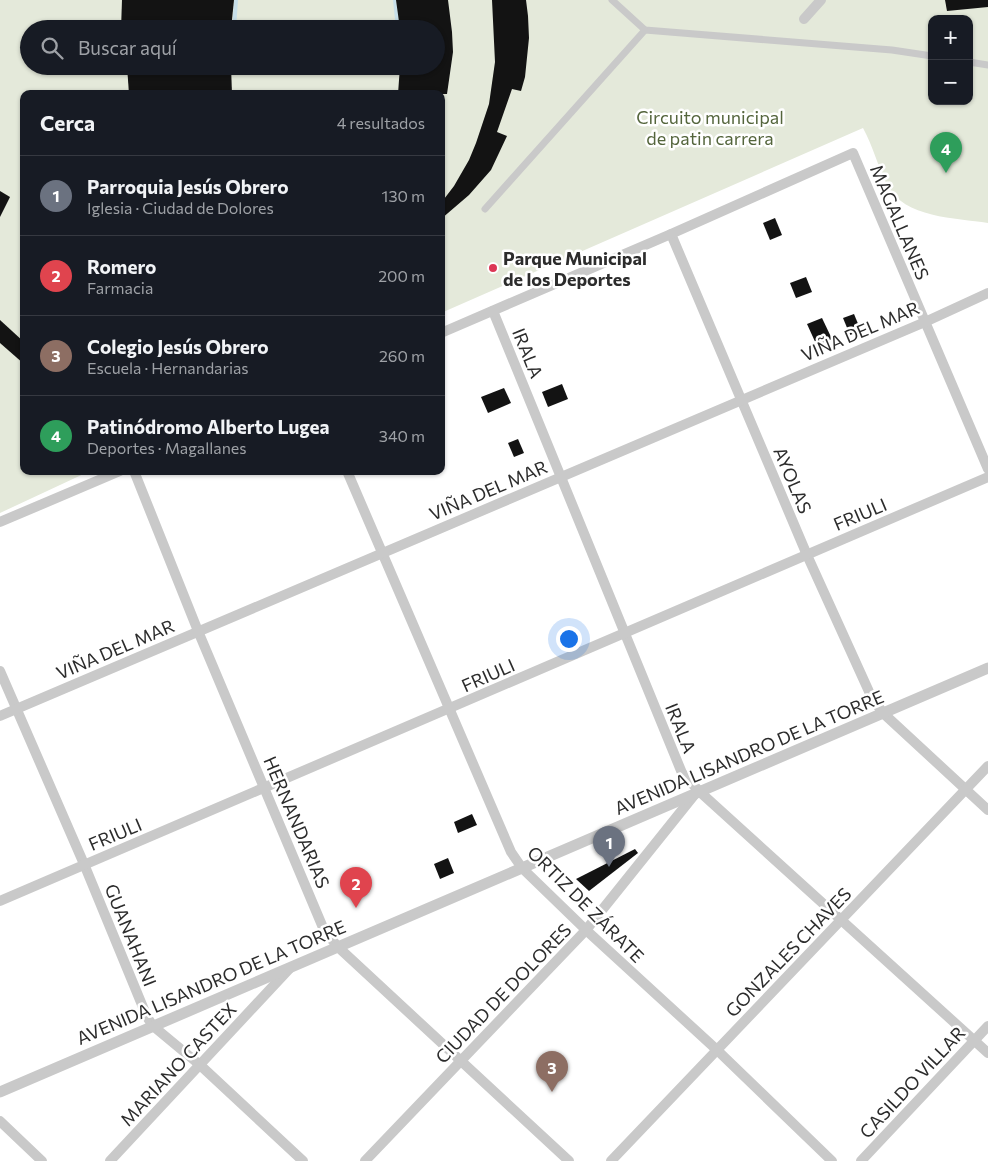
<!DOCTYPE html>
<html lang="es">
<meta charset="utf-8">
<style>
:root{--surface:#171b24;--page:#242831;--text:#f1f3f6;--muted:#9ea1a6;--line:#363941;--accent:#dc3655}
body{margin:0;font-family:Commissioner,sans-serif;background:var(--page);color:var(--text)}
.controls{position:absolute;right:15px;top:15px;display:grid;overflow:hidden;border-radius:10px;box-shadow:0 1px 4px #0004}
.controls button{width:45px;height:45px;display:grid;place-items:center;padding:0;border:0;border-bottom:1px solid var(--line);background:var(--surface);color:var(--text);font:25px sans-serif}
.you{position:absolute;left:568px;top:638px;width:18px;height:18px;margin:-12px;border:4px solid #fff;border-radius:50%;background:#1a73e8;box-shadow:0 0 0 8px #1a73e833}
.badge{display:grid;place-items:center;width:32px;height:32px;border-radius:50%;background:var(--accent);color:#fff;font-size:16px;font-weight:700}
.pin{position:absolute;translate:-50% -41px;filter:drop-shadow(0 1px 2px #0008)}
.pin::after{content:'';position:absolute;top:26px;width:18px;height:15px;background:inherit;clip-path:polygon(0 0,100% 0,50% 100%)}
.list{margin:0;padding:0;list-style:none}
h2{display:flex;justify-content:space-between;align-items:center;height:65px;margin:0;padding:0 20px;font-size:21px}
h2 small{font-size:16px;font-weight:400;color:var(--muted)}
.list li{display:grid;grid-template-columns:32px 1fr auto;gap:15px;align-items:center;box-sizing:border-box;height:80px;padding:0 20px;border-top:1px solid var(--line)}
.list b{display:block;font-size:19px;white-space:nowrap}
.list p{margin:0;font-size:16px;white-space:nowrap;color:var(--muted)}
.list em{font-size:16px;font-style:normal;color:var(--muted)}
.icon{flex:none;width:28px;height:28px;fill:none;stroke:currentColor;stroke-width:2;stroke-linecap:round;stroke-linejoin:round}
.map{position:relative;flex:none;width:988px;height:1161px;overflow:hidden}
.search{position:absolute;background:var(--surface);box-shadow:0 1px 4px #0004;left:20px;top:20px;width:425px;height:55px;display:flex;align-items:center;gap:12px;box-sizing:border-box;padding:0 18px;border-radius:28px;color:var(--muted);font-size:19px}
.panel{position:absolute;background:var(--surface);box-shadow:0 1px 4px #0004;left:20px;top:90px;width:425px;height:385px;border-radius:10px}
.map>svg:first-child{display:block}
</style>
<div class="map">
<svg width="988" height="1161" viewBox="0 0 988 1161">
<rect width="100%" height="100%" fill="#fff"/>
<path fill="#e4e9da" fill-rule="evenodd" d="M0,0H988V223C956,218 904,218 887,185C878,167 873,146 863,128L441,313V94H24V471H90L0,513ZM932,19H969V101H932ZM29,29H436V66H29Z"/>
<g fill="#c7dfe9">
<polygon points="234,0 238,0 236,29 232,29"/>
<polygon points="393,0 396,0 400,29 396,29"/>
</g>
<g fill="#131313">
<polygon points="122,0 234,0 231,29 121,29"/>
<polygon points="396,0 448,0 452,32 453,52 447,94 398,94 400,66 436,66 436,29 400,29"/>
<polygon points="492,0 526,0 528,16 529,38 525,77 521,91 512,89 497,132 507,136 491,170 469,195 441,219 441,203 454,186 469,160 476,143 489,104 495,62"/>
<polygon points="945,0 988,0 988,7 947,11"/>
<polygon points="127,66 231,66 232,94 129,94"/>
<polygon points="0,191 10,197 0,217"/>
<polygon points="775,218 782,235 770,240 763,223"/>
<polygon points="806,277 812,292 796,298 790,283"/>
<polygon points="854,314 861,331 850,335 843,318"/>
<polygon points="822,318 832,339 817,346 807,324"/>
<polygon points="0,320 24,342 24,364 0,343"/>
<polygon points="562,384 568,399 548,407 542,392"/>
<polygon points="504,388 511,403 488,413 481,397"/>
<polygon points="518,439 524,453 514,457 508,443"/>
<polygon points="472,814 477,825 458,833 454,822"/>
<polygon points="635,849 638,853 589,891 576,879"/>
<polygon points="448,858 454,873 440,879 434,864"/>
</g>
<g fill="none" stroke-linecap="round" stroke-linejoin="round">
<g stroke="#c9c9c9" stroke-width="7">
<polyline points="612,0 645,30 892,50 932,56"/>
<polyline points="969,62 988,65"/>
<polyline points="485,209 645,30"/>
</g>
<g stroke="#c9c9c9" stroke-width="10">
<polyline points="804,19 821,0"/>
<polyline points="671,234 807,555 871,696 883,713 988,810"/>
<polyline points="493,311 682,773 700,792 988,1053"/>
<polyline points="441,333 671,234 853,153 988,469"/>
<polyline points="134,471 198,631 324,930 338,947 569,1161"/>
<polyline points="347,471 511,852 522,868 586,930 717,1050 832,1161"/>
<polyline points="0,522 120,471"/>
<polyline points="0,671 84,864 147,1017 153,1026 200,1065 303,1161"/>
<polyline points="0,716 925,322 988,293"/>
<polyline points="0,901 988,477"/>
<polyline points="0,1121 42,1161"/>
<polyline points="110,1161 290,968"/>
<polyline points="365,1161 586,930 695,794"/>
<polyline points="611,1161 988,766"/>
<polyline points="861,1161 988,1026"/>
</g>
<polyline stroke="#c9c9c9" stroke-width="11" points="0,1092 988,668"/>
</g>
<circle fill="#dc3655" stroke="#fff" stroke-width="2" cx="493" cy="268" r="5"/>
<g text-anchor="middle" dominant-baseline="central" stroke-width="5" stroke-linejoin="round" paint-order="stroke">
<g font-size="18" fill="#54653c" stroke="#fff">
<text x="710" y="117">Circuito municipal<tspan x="710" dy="21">de patin carrera</tspan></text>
</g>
<g font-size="18" fill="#2c2c2c" stroke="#fff">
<text transform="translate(900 222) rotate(67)">MAGALLANES</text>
<text transform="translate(860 331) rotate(-23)">VIÑA DEL MAR</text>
<text transform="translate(528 353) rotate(68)">IRALA</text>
<text transform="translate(793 480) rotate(67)">AYOLAS</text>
<text transform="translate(488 490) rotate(-23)">VIÑA DEL MAR</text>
<text transform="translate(860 514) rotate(-23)">FRIULI</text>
<text transform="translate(115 649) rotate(-23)">VIÑA DEL MAR</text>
<text transform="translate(488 675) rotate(-24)">FRIULI</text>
<text transform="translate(681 728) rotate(68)">IRALA</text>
<text transform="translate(749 752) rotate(-23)">AVENIDA LISANDRO DE LA TORRE</text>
<text transform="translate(297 822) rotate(67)">HERNANDARIAS</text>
<text transform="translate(115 834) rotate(-23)">FRIULI</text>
<text transform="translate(586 904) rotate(45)">ORTIZ DE ZÁRATE</text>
<text transform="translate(131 935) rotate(68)">GUANAHANI</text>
<text transform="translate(788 952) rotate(-46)">GONZALES CHAVES</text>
<text transform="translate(211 982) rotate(-23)">AVENIDA LISANDRO DE LA TORRE</text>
<text transform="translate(503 993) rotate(-46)">CIUDAD DE DOLORES</text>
<text transform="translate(178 1064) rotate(-47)">MARIANO CASTEX</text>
<text transform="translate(912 1082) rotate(-47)">CASILDO VILLAR</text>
</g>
<g font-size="18" font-weight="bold" fill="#2c2c2c" stroke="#fff" text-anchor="start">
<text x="503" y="258">Parque Municipal<tspan x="503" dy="21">de los Deportes</tspan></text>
</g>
</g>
</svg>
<div class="controls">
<button>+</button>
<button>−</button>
</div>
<div class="you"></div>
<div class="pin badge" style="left:609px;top:867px;background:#6b7280">1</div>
<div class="pin badge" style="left:356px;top:908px;background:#e0444e">2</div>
<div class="pin badge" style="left:552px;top:1092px;background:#8d6e63">3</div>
<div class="pin badge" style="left:946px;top:173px;background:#2e9e5b">4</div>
<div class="search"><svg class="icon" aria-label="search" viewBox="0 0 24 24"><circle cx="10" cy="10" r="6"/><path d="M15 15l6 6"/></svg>Buscar aquí</div>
<section class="panel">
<h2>Cerca<small>4 resultados</small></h2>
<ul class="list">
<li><span class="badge" style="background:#6b7280">1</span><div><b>Parroquia Jesús Obrero</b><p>Iglesia · Ciudad de Dolores</p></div><em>130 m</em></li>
<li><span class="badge" style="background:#e0444e">2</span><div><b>Romero</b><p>Farmacia</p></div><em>200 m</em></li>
<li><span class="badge" style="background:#8d6e63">3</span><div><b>Colegio Jesús Obrero</b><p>Escuela · Hernandarias</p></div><em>260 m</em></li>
<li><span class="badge" style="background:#2e9e5b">4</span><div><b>Patinódromo Alberto Lugea</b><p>Deportes · Magallanes</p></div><em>340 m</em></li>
</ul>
</section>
</div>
